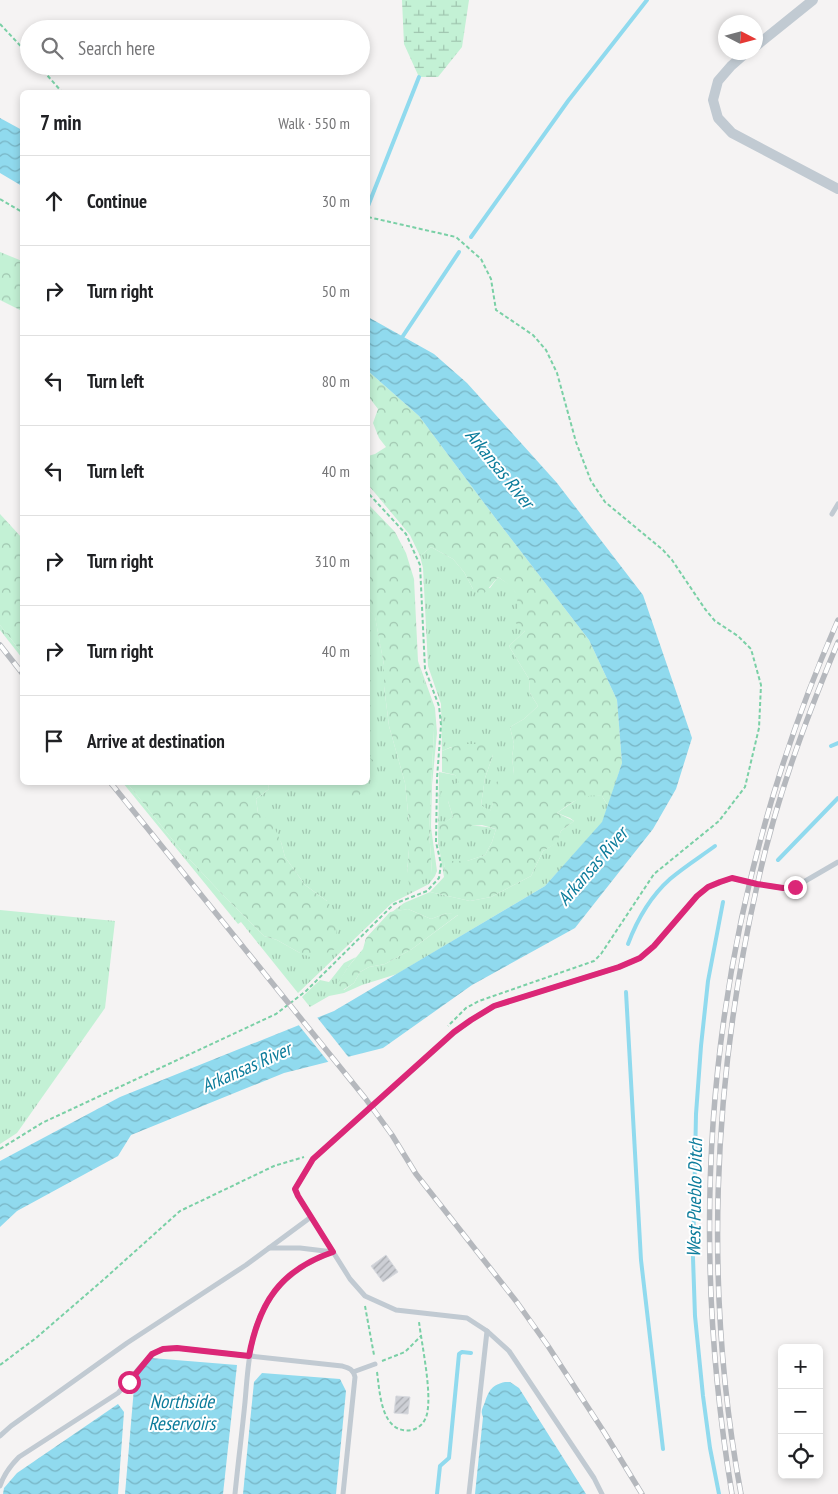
<!DOCTYPE html>
<meta charset="utf-8">
<style>
:root{--surface:#fff;--page:#f6f6f6;--text:#202124;--muted:#757577;--line:#e0e0e0}
body{margin:0;font-family:"PT Sans Narrow",sans-serif;background:var(--page);color:var(--text)}
.controls{position:absolute;right:15px;bottom:15px;display:grid;overflow:hidden;border-radius:8px;box-shadow:0 2px 8px #0003}
.controls button{width:45px;height:45px;display:grid;place-items:center;padding:0;border:0;border-bottom:1px solid var(--line);background:var(--surface);color:var(--text);font:25px sans-serif}
.compass{position:absolute;left:718px;top:15px;width:45px;height:45px;border-radius:50%;background:var(--surface);box-shadow:0 2px 8px #0003;rotate:96deg}
.stop{position:absolute;width:15px;height:15px;margin:-11px;border:4px solid #db2777;border-radius:50%;background:#fff}
.stop.end{background:#db2777;border-color:#fff;box-shadow:0 1px 5px #0008}
.list{margin:0;padding:0;list-style:none}
h2{display:flex;justify-content:space-between;align-items:center;height:65px;margin:0;padding:0 20px;font-size:21px}
h2 small{font-size:16px;font-weight:400;color:var(--muted)}
.list li{display:grid;grid-template-columns:32px 1fr auto;gap:15px;align-items:center;box-sizing:border-box;height:90px;padding:0 20px;border-top:1px solid var(--line)}
.list b{display:block;font-size:19px;white-space:nowrap}
.list em{font-size:16px;font-style:normal;color:var(--muted)}
.icon{flex:none;width:28px;height:28px;fill:none;stroke:currentColor;stroke-width:2;stroke-linecap:round;stroke-linejoin:round}
.map{position:relative;flex:none;width:838px;height:1494px;overflow:hidden}
.search{position:absolute;background:var(--surface);box-shadow:0 2px 8px #0003;left:20px;top:20px;width:350px;height:55px;display:flex;align-items:center;gap:12px;box-sizing:border-box;padding:0 18px;border-radius:28px;color:var(--muted);font-size:19px}
.panel{position:absolute;background:var(--surface);box-shadow:0 2px 8px #0003;left:20px;top:90px;width:350px;height:695px;border-radius:8px}
.map>svg:first-child{display:block}
</style>
<div class="map">
<svg width="838" height="1494" viewBox="0 0 838 1494">
<defs>
<pattern id="grass-tufts" width="24" height="20" patternUnits="userSpaceOnUse" patternTransform="scale(1.25)"><rect width="24" height="20" fill="#c3f1d5"/><path d="M3 7l-1-3M5 7V3M7 7l1-3M15 17l-1-3M17 17v-4M19 17l1-3" fill="none" stroke="#a0c6b0"/></pattern>
<pattern id="forest-crowns" width="20" height="18" patternUnits="userSpaceOnUse" patternTransform="scale(1.25)"><rect width="20" height="18" fill="#c3f1d5"/><path d="M2 6a3 3 0 1 1 6 0M12 15a3 3 0 1 1 6 0" fill="none" stroke="#a0c6b0"/></pattern>
<pattern id="wetland-marsh" width="20" height="14" patternUnits="userSpaceOnUse" patternTransform="scale(1.25)"><rect width="20" height="14" fill="#c3f1d5"/><path d="M1 5h8M5 5V1M11 12h8M15 12V8" fill="none" stroke="#a0c6b0"/></pattern>
<pattern id="water-waves" width="16" height="10" patternUnits="userSpaceOnUse" patternTransform="scale(1.25)"><rect width="16" height="10" fill="#90daee"/><path d="M0 5q4-4 8 0t8 0" fill="none" stroke="#78b4c4"/></pattern>
<pattern id="building-hatch" width="6" height="6" patternUnits="userSpaceOnUse" patternTransform="scale(1.25)"><rect width="6" height="6" fill="#cdcfd5"/><path d="M-1 1l2-2M0 6l6-6M5 7l2-2" fill="none" stroke="#a8abb0"/></pattern>
</defs>
<rect width="100%" height="100%" fill="#f5f3f3"/>
<g fill="url(#grass-tufts)">
<polygon points="431,547 453,559 464,572 473,589 490,588 498,577 512,586 518,597 518,611 525,631 509,646 529,679 530,693 538,706 524,719 510,727 514,744 512,757 514,774 493,803 490,812 481,805 485,778 493,755 451,747 442,751 441,704 428,666 423,568 420,556"/>
<polygon points="368,608 375,616 384,665 384,686 389,726 405,783 409,822 409,849 407,873 432,873 429,830 434,730 418,661 435,708 437,733 432,785 431,827 437,871 435,876 429,884 392,903 298,993 241,922 238,924 123,783 127,783 180,849 220,892 264,936 277,940 300,953 327,901 305,885 285,857 281,842 258,813 256,799 269,789 268,783 368,782"/>
<polygon points="0,625 22,653 22,658 0,630"/>
<path d="M439,772L455,775L460,782L448,801L453,817L440,826C459,826 478,824 496,829L492,842L485,855L467,861L445,862L444,877L438,841Z"/>
<polygon points="591,794 602,796 608,806 602,823 545,886 397,974 362,985 344,993 329,996 310,1007 302,997 320,980 329,982 344,963 356,957 348,967 338,984 344,990 354,983 360,972 369,967 385,964 412,949 458,915 447,913 431,919 408,909 392,912 404,903 430,892 470,901 491,897 531,876 543,851 556,843 561,831 574,821 570,818 557,813 579,798"/>
<polygon points="0,910 115,921 105,1008 17,1133 0,1144"/>
</g>
<g fill="url(#forest-crowns)">
<polygon points="0,252 22,261 22,311 0,300"/>
<path d="M368,371L419,416L499,523L589,640L617,700L622,763L608,806L602,796C583,793 572,802 557,813L574,821L561,831L557,843L543,851L531,876L491,897L470,901L430,892L444,877L445,861H467L485,855L492,842L496,829L482,825L471,826L466,837L456,842L441,837L439,826L453,817L448,801L440,796L442,791L459,782L455,775L442,772V751C460,743 468,743 486,745L493,755L485,778L481,805L490,811L493,803L489,796C493,782 500,777 514,774L512,757L514,744L510,727L524,719L538,706L530,693L529,679L509,646L525,631L511,619L518,611C518,591 514,588 498,577L482,596L473,589L464,572L453,559L431,547L420,556L410,535L370,487L368,484V456L375,454L386,447L379,438L373,423L378,409L368,396Z"/>
<polygon points="368,504 395,532 406,553 414,579 418,661 423,681 431,702 434,730 429,830 432,873 410,889 407,873 409,849 409,822 405,783 389,726 384,686 384,665 375,617 368,608"/>
<polygon points="0,514 22,538 22,653 0,625"/>
<polygon points="368,757 373,760 369,783 357,798 342,797 346,783 368,782"/>
<polygon points="127,783 268,783 269,789 256,799 258,813 271,820 281,842 285,857 305,885 327,901 338,918 335,949 315,959 300,953 277,940 264,936 220,892 180,849"/>
<polygon points="408,909 431,919 447,913 459,914 412,949 385,964 369,967 360,972 354,983 343,990 337,984 348,967 363,949 366,938 390,912"/>
</g>
<polygon fill="url(#wetland-marsh)" points="402,0 469,0 462,47 438,77 419,77 404,44"/>
<g fill="url(#water-waves)">
<polygon points="0,118 22,130 22,186 0,173"/>
<polygon points="368,317 434,354 467,383 557,483 643,595 692,738 676,789 653,829 575,928 472,985 383,1048 284,1073 131,1135 118,1156 17,1211 0,1227 0,1161 120,1097 334,1011 545,886 602,822 622,763 617,700 589,640 499,523 419,416 368,371"/>
<polygon points="151,1358 237,1365 223,1494 125,1494 135,1376"/>
<polygon points="262,1373 340,1379 346,1391 336,1494 243,1494 254,1382"/>
<path d="M505,1382H510L519,1388L586,1494H475L483,1417C480,1410 483,1408 485,1402C489,1390 492,1385 505,1382Z"/>
<polygon points="118,1404 124,1412 118,1494 3,1494 4,1488 17,1473"/>
</g>
<polygon fill="#f5f3f3" points="316,1016 350,1059 330,1064 297,1023"/>
<g fill="none" stroke-linecap="round" stroke-linejoin="round">
<g stroke="#90daee" stroke-width="4">
<polyline points="368,206 419,77"/>
<polyline points="471,237 568,101 647,0"/>
<polyline points="401,339 459,252"/>
<polyline points="831,746 838,743"/>
<polyline points="778,860 838,798"/>
<path d="M628,944C637,920 651,896 670,879C684,867 700,857 715,846"/>
<polyline points="626,992 641,1260 663,1449"/>
<polyline points="437,1494 440,1466 449,1458 459,1354 462,1352 471,1353"/>
<polyline points="719,1494 710,1448 703,1396 695,1316 693,1258 696,1114 701,1046 708,981 723,902"/>
</g>
</g>
<g fill="url(#building-hatch)" stroke="#d7d9de">
<polygon points="386,1255 398,1272 383,1282 371,1266"/>
<polygon points="396,1396 410,1397 408,1414 394,1413"/>
</g>
<g fill="none" stroke-linecap="round" stroke-linejoin="round">
<g stroke="#7ad0a6" stroke-width="2" stroke-dasharray="4 2.5" stroke-linecap="butt">
<polyline points="0,24 29,55"/>
<polyline points="39,66 62,92"/>
<polyline points="0,199 22,212"/>
<polyline points="368,217 456,237 481,259 491,279 496,310 533,335 546,350 557,373 576,442 591,481 605,502 663,550 672,560 705,609 715,621 738,636 751,649 761,685 759,728 745,787 719,821 654,874 601,954 594,961 479,1001 466,1008 448,1026"/>
<polyline points="0,1149 42,1123 276,1014 306,991 394,904 427,891 439,878 441,864 436,842 437,778 441,725 439,706 425,669 420,565 406,534 368,493"/>
<polyline points="365,1306 374,1355"/>
<polyline points="382,1361 405,1352 421,1336"/>
<polyline points="0,1365 36,1338 102,1281 180,1211 274,1166 304,1157"/>
<path d="M377,1372C380,1393 381,1435 412,1430C420,1428 425,1422 427,1414C432,1392 422,1346 419,1322"/>
</g>
<g stroke="#c1cad2" stroke-width="5">
<polyline points="832,514 838,504"/>
<polyline points="353,1372 375,1364"/>
<polyline points="0,1436 11,1426 127,1343 246,1265 311,1217"/>
<path d="M0,1486C4,1474 10,1466 19,1457L118,1393C130,1381 149,1351 164,1349C168,1348 173,1348 177,1348L342,1366C349,1368 353,1369 355,1377L343,1494"/>
<path d="M235,1494C238,1463 242,1433 245,1402C247,1380 248,1356 254,1334C265,1293 294,1266 333,1252L300,1248H269"/>
<polyline points="469,1494 487,1331"/>
<polyline points="602,1494 594,1478 509,1351 487,1331 467,1318 396,1310 365,1296 350,1279 298,1196 295,1189 313,1159 454,1033 471,1020 494,1006 619,967 640,958 654,946 697,896 708,887 732,878 757,884 783,888 795,887 838,862"/>
</g>
<g stroke="#c1cad2" stroke-width="10">
<polyline points="756,46 813,0"/>
<polyline points="747,52 731,66 718,81 713,100 718,118 732,133 838,189"/>
</g>
<g stroke="#b5b8bd" stroke-width="5.5">
<g id="rail">
<polyline points="0,645 22,673"/>
<polyline points="110,782 365,1098 392,1135 416,1174 516,1301 548,1346 604,1432 642,1494"/>
<path d="M732,1494C682,1193 715,900 838,620"/>
<path d="M741,1494C704,1294 712,1084 757,886C775,802 805,721 838,642"/>
</g>
</g>
<use href="#rail" stroke="#fff" stroke-width="4" stroke-dasharray="11" stroke-linecap="butt"/>
</g>
<g fill="none" stroke-linecap="round" stroke-linejoin="round">
<path stroke="#db2777" stroke-width="6" d="M129,1382L152,1354L163,1349L177,1348L249,1356C259,1303 280,1270 333,1252L298,1196L295,1189L313,1159L454,1032L471,1020L494,1006L619,967L640,958L654,946L697,896L708,887L720,882L732,878L757,884L783,888L795,887"/>
</g>
<g text-anchor="middle" dominant-baseline="central" stroke-width="4" stroke-linejoin="round" paint-order="stroke">
<g font-size="19" font-style="italic" fill="#0c7c9b" stroke="#fff">
<text transform="translate(500 468) rotate(51)">Arkansas River</text>
<text transform="translate(592 866) rotate(-49)">Arkansas River</text>
<text transform="translate(246 1067) rotate(-24)">Arkansas River</text>
<text transform="translate(694 1198) rotate(-89)">West Pueblo Ditch</text>
<text x="182" y="1401">Northside<tspan x="182" dy="22">Reservoirs</tspan></text>
</g>
</g>
</svg>
<div class="controls">
<button>+</button>
<button>−</button>
<button><svg class="icon" aria-label="locate" viewBox="0 0 24 24"><circle cx="12" cy="12" r="6"/><path d="M12 2v4M12 18v4M2 12h4M18 12h4"/></svg></button>
</div>
<svg class="compass" viewBox="-18 -18 36 36"><path d="M0-13l5 13h-10z" fill="#e53935"/><path d="M0 13l5-13h-10z" fill="#757577"/></svg>
<div class="stop" style="left:129px;top:1382px"></div>
<div class="stop end" style="left:795px;top:887px"></div>
<div class="search"><svg class="icon" aria-label="search" viewBox="0 0 24 24"><circle cx="10" cy="10" r="6"/><path d="M15 15l6 6"/></svg>Search here</div>
<section class="panel">
<h2>7 min<small>Walk · 550 m</small></h2>
<ul class="list">
<li><svg class="icon" aria-label="ahead" viewBox="0 0 24 24"><path d="M12 20V5M6 11l6-6 6 6"/></svg><div><b>Continue</b></div><em>30 m</em></li>
<li><svg class="icon" aria-label="right" viewBox="0 0 24 24"><path d="M7 20v-9h11M14 6l5 5-5 5"/></svg><div><b>Turn right</b></div><em>50 m</em></li>
<li><svg class="icon" aria-label="left" viewBox="0 0 24 24"><path d="M17 20v-9H6M10 6l-5 5 5 5"/></svg><div><b>Turn left</b></div><em>80 m</em></li>
<li><svg class="icon" aria-label="left" viewBox="0 0 24 24"><path d="M17 20v-9H6M10 6l-5 5 5 5"/></svg><div><b>Turn left</b></div><em>40 m</em></li>
<li><svg class="icon" aria-label="right" viewBox="0 0 24 24"><path d="M7 20v-9h11M14 6l5 5-5 5"/></svg><div><b>Turn right</b></div><em>310 m</em></li>
<li><svg class="icon" aria-label="right" viewBox="0 0 24 24"><path d="M7 20v-9h11M14 6l5 5-5 5"/></svg><div><b>Turn right</b></div><em>40 m</em></li>
<li><svg class="icon" aria-label="arrive" viewBox="0 0 24 24"><path d="M6 21V4h12l-3 4 3 4H6"/></svg><div><b>Arrive at destination</b></div></li>
</ul>
</section>
</div>
